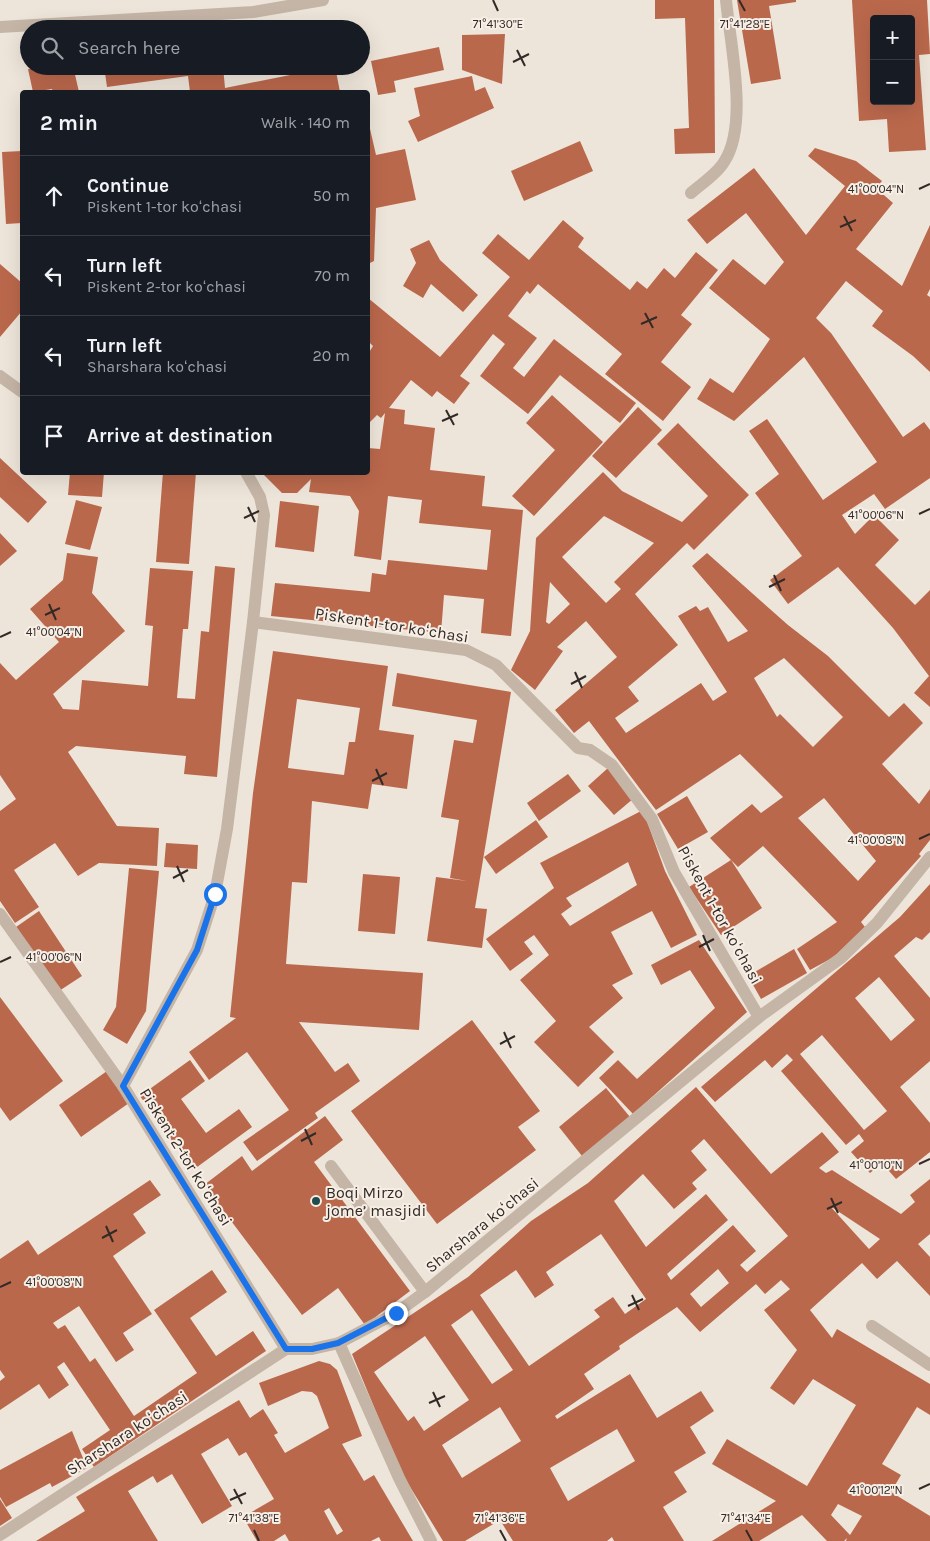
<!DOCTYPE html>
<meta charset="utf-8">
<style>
:root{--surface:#171b24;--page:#20242c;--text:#f1f3f6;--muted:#9ea1a6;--line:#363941}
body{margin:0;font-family:Karla,sans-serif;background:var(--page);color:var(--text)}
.controls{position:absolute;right:15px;top:15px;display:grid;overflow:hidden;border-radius:5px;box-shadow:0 5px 20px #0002}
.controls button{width:45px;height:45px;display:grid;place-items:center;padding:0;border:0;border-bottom:1px solid var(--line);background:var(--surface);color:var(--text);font:25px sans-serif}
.stop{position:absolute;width:15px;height:15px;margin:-11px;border:4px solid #1a73e8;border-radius:50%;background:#fff}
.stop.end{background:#1a73e8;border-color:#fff;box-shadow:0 1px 5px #0008}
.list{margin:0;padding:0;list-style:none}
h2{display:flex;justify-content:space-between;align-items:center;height:65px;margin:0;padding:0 20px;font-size:21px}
h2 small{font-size:16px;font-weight:400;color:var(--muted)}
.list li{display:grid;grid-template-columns:32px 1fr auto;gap:15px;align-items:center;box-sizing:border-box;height:80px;padding:0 20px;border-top:1px solid var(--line)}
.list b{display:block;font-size:19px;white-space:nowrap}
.list p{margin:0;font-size:16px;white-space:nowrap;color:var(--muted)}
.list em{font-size:16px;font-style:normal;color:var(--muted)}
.icon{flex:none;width:28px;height:28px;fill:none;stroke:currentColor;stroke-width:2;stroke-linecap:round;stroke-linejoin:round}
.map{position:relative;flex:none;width:930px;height:1541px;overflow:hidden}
.search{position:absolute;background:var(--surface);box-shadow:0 5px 20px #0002;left:20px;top:20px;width:350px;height:55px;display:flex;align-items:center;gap:12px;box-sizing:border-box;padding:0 18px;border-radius:28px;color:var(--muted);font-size:19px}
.panel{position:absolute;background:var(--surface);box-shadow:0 5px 20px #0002;left:20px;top:90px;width:350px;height:385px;border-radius:5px}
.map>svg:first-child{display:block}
</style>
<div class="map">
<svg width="930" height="1541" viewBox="0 0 930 1541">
<rect width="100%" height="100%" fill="#eee5da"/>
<g fill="#ba684c" fill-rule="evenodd">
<polygon points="655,0 714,0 715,153 675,154 674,129 689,128 685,18 655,19"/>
<polygon points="737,0 796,0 796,2 769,6 781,79 751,84"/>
<path d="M852,0H927L930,54L919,55L926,150L889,152L887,119L859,121ZM874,19H911V101H874Z"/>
<polygon points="505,34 502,84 462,70 462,35"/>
<polygon points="439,47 444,70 394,81 396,92 378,95 371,61"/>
<polygon points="42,66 73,66 79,92 53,92 52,89 33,92 28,69"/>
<polygon points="104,66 223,66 225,88 335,66 340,92 190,92 188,76 107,87"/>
<polygon points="472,76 475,91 485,87 494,108 418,142 408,121 420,116 414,88"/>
<polygon points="368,120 376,155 405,149 416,200 376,208 374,261 368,264"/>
<polygon points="580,141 593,171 524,201 511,171"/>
<polygon points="815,148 856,161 882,181 876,188 893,203 856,249 902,286 930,225 930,289 927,295 930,297 930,372 913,356 872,326 883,311 846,281 816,318 831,333 903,437 924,422 930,430 930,478 885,509 874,494 842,515 855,534 874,515 899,540 875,565 915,605 930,590 930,707 914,693 929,676 893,628 838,567 788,604 770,580 802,556 755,493 779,474 749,431 767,419 823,500 877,462 804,357 734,421 697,399 710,378 733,393 770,339 709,288 733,259 765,285 784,262 746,213 707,244 687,220 754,168 806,235 845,186 808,156"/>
<polygon points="22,151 22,223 6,224 2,152"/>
<polygon points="563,220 584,238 578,247 630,290 637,281 647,289 664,268 675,278 696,252 718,270 681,315 692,324 661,362 691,387 663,421 605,374 622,354 538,284 530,294 527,291 508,316 537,338 513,368 524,377 554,339 636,403 620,423 560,375 528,414 480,376 505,344 493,334 460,376 470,383 454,404 437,391 432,397 411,380 389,408 405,410 404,424 435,428 430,470 485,476 482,506 523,510 511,636 481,633 484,599 444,595 441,633 271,616 275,583 370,592 372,573 386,575 388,560 487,570 491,530 419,523 422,500 396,497 388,496 381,560 354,556 359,511 350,496 309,492 311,479 297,493 282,493 261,472 368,472 368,448 380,449 385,413 381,418 377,415 368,424 368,354 373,346 368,341 368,298 440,357 510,277 482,253 498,234 529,260"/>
<polygon points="429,240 440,260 478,295 463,312 431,284 423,298 403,286 416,263 410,249"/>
<polygon points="0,264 22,283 22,311 0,337"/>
<polygon points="552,395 603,442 534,516 512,496 555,450 526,423"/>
<polygon points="638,407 662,430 616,478 592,456"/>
<path d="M678,423L749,495L694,550L687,543L635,594L678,645L628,687L639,701L615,718L626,733L701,683L713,701L727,692L678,616L696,606L700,611L708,607L728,642L748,631L692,566L707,553L788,625L828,656L889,717L904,703L923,723L882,764L919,804L930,789V840L919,854L921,856L861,922L865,927L834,957L810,970L797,949L837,922L763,846L738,867L731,860L762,908L721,935L689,887L731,860L710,838L752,804L761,813L783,797L740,754L656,810L589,721L574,733L555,710L617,657L586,621L557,647L563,651L535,690L511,670L530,631L536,538L603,472L622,491L682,522L708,496L657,444ZM604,516L654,543L614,582L621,589L606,603L562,557ZM550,582L570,604L549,624L546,622ZM784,658L843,717L813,747L780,714L777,717L754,678ZM824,798L876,861L858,881L798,818Z"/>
<polygon points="0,458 47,502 28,523 0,497"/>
<polygon points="70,472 104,472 102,497 68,495"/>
<polygon points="163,472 196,472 189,564 156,562"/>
<polygon points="76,500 102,507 90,550 65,544"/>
<polygon points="280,501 319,506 314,552 275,547"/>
<polygon points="0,533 17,551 0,566"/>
<polygon points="67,553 98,557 92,593 125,631 53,694 63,709 79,710 82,680 148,686 153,626 145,625 150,568 193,571 188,629 183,629 177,698 195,699 201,631 209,632 215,566 235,568 217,777 184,774 186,756 76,746 68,752 117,826 159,828 157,866 99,863 78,876 55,843 14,870 39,907 15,923 0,901 0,811 16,799 0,775 0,663 16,680 59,642 30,609 63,580"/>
<path d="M273,651L388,666L379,730L414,735L407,789L372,784L368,809L312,801L307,883L292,882L286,964L423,973L419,1030L299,1022L335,1072L348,1063L360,1081L315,1113L318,1118L257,1161L243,1142L289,1110L247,1052L209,1080L189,1052L236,1018L230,1017L253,793ZM297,699L360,708L355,742H349L344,775L288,768Z"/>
<polygon points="397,673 511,692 475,908 487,909 482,948 427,941 436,877 467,881 450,878 459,820 441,817 454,740 473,743 477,720 392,706"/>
<polygon points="608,768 634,798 614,815 588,786"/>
<polygon points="568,774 581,791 539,821 527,803"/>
<polygon points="687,796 708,832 678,849 657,814"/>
<path d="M643,810L665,871L697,935L671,948L652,911L611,932L633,974L612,985L623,998L589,1027L614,1052L578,1087L534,1042L556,1021L520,980L549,955L534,935L524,942L533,954L510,971L486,939L554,888L540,863ZM628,862L637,885L570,926L561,914L572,906L566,898Z"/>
<polygon points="536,820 548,837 496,874 484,857"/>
<polygon points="166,843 198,845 197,869 164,867"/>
<polygon points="129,868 159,871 146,1011 127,1044 103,1030 116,1007"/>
<polygon points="363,874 400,877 395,934 358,931"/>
<path d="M930,884V932L922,940L916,937L894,956L930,998V1061L900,1087L930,1123V1152L896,1179L882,1163L870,1173L851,1152L864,1141L859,1134L846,1145L781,1071L793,1060L787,1054L772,1068L765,1060L715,1102L701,1087L900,917ZM879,977L915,1020L891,1041L855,998ZM822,1035L887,1111L864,1130L800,1054Z"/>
<polygon points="39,911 82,976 59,991 16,927"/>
<polygon points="699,940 747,1012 633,1114 599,1078 618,1060 637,1079 715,1008 690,970 661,985 651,965"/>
<polygon points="794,949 807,973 761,999 748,976"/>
<polygon points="0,997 63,1081 10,1121 0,1107"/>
<polygon points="472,1020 540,1111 518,1127 536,1150 437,1224 351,1111"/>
<polygon points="190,1060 205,1081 181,1099 206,1133 239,1109 252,1127 193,1170 140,1096"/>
<polygon points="107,1071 129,1103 81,1137 59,1105"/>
<path d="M696,1087L771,1174L822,1132L839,1152L819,1168L826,1173L832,1170L901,1214L915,1202L910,1195L930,1179V1234L918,1244L930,1257V1296L897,1261L877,1279L862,1263L810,1310L832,1338L837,1329L930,1384V1415L917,1407L882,1464L901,1475L891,1492L930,1516V1541H846L847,1538L844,1541H827L802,1515L759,1541H712L776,1501L712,1464L727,1439L807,1486L856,1405L813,1379L794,1405L770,1388L797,1350L764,1310L790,1289L781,1280L765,1294L756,1284L700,1332L677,1307L619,1346L620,1349L584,1374L594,1389L555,1416L557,1419L630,1374L657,1418L701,1391L714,1411L690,1427L706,1453L674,1472L687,1492L663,1507L684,1541H614L612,1537L607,1541H513L500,1520L465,1541H443L401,1472L352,1354L468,1277L531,1221L588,1183ZM704,1139L788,1236L747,1272L740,1265L756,1251L733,1225L671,1280L667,1274L728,1220L706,1194L646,1247L614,1201L643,1174L674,1209L697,1189L692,1183L707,1170L691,1151ZM830,1206L880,1239L869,1249ZM601,1234L646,1299L625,1314L613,1297L594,1310L600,1317L529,1366L480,1295L516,1270L535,1298L554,1285L546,1272ZM718,1269L729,1283L701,1307L690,1294ZM472,1310L513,1370L492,1384L451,1325ZM425,1336L469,1400L424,1431L414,1416L408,1421L374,1372ZM500,1407L521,1441L462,1478L442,1445ZM617,1429L635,1461L568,1501L550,1468ZM838,1504L862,1516L850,1535L831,1515Z"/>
<polygon points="606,1088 630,1117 582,1156 559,1127"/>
<polygon points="325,1116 343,1140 314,1162 410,1291 365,1325 338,1288 302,1315 204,1185 242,1156 252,1171"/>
<polygon points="150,1180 161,1195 133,1214 146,1233 113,1256 152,1314 123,1333 134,1350 116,1362 79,1306 53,1323 58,1329 65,1325 90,1362 95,1358 134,1416 197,1373 154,1310 212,1270 227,1292 190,1318 216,1356 253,1331 266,1351 94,1467 82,1449 110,1430 64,1362 57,1367 69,1385 49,1399 39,1384 0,1410 0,1381 5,1377 0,1370 0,1259 28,1240 38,1255"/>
<path d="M319,1361L330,1364L337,1370L362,1436L342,1444L364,1481L374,1475L413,1541H381L379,1537L371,1541H289L285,1534L274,1541H257L243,1517L274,1499L246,1452L239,1456L228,1438L201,1454L232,1506L202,1524L172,1474L157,1483L153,1476L128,1491L158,1541H36L85,1511L76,1497L239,1400L250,1418L263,1409L278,1433L274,1435L285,1453L329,1428L317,1396L312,1392L302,1391L268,1406L259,1383ZM329,1508L343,1531L337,1535L324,1511Z"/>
<polygon points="72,1431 87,1468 52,1487 50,1483 6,1507 0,1497 0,1470"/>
<polygon points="0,1499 12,1518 0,1526"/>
</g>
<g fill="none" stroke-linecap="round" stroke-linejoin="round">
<g stroke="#c5b5a7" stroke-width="12">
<polyline points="0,27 253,12 323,0"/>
<path d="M691,193C701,184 717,174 724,162C749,125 730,43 726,0"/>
<polyline points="0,376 22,392"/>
<polyline points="246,472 260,497 264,515 253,622 466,650 496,665 578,748 590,750 612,765 652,819 674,872 759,1017"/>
<polyline points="0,914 123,1086 286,1349"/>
<polyline points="123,1086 197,950 215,894 227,829 253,622"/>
<polyline points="331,1166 425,1292"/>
<polyline points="872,1326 930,1365"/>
<polyline points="339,1343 399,1478 431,1541"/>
<polyline points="0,1535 286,1349 312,1349 339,1343 396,1313 425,1292 759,1017 841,958 877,923 930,857"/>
</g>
</g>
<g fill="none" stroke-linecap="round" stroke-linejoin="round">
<polyline stroke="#1a73e8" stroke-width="6" points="215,894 197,950 123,1086 286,1349 312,1349 338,1343 396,1313"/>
</g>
<path fill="none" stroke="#322a27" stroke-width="2" d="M493,0L498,11M739,0L745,11M517,50L525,66M513,62L529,54M919,189L930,184M844,216L852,231M840,227L856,220M645,313L653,328M641,324L657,317M446,410L454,425M442,421L458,414M248,507L255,522M919,514L930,509M244,518L259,511M774,575L781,591M769,587L785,579M49,604L56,620M45,615L60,608M0,637L11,632M575,672L582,688M571,684L586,676M376,769L383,785M372,781L387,773M919,839L930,834M177,866L184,882M173,878L188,870M703,935L710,951M699,947L714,939M0,962L11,957M504,1032L511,1048M500,1044L515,1036M305,1129L312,1145M301,1141L316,1133M919,1164L930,1159M831,1198L838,1213M827,1209L842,1202M106,1226L113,1242M102,1238L117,1230M0,1287L11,1282M632,1295L639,1310M628,1306L643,1299M433,1392L440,1407M429,1403L445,1396M234,1489L242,1504M919,1489L930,1484M230,1500L246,1493M254,1530L259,1541M500,1530L506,1541M746,1530L752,1541"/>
<circle fill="#204c4f" stroke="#f7efe5" stroke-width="2" cx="316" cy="1201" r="5"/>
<g text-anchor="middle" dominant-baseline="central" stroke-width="4" stroke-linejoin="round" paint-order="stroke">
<g font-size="16" fill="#322a27" stroke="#f7efe5">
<text transform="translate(392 625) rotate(9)">Piskent 1-tor koʻchasi</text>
<text transform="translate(720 915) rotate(61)">Piskent 1-tor koʻchasi</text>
<text transform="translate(186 1157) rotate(58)">Piskent 2-tor koʻchasi</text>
<text transform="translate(482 1225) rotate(-39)">Sharshara koʻchasi</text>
<text transform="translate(127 1433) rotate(-33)">Sharshara koʻchasi</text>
</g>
<g font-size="16" fill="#322a27" stroke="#f7efe5" text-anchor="start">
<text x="326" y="1192">Boqi Mirzo<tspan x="326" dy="18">jome’ masjidi</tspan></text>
</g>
</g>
<g font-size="12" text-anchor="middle" fill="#322a27" stroke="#f7efe5" stroke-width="4" stroke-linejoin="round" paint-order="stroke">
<text x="498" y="28">71°41'30"E</text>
<text x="745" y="28">71°41'28"E</text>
<text x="876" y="193">41°00'04"N</text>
<text x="876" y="519">41°00'06"N</text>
<text x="54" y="636">41°00'04"N</text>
<text x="876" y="844">41°00'08"N</text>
<text x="54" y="961">41°00'06"N</text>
<text x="876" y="1169">41°00'10"N</text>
<text x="54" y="1286">41°00'08"N</text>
<text x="876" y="1494">41°00'12"N</text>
<text x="254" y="1522">71°41'38"E</text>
<text x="500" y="1522">71°41'36"E</text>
<text x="746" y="1522">71°41'34"E</text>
</g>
</svg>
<div class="controls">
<button>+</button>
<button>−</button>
</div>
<div class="stop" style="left:215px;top:894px"></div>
<div class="stop end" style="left:396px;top:1313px"></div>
<div class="search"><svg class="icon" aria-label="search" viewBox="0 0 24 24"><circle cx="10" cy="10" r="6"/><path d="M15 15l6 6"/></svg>Search here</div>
<section class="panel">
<h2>2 min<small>Walk · 140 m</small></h2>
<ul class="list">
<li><svg class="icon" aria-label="ahead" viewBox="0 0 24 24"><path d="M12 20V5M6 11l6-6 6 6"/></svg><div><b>Continue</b><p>Piskent 1-tor koʻchasi</p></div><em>50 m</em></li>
<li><svg class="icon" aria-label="left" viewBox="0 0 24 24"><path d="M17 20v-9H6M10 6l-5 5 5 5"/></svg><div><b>Turn left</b><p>Piskent 2-tor koʻchasi</p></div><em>70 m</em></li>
<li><svg class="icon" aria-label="left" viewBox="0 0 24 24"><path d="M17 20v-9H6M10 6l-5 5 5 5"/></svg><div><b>Turn left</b><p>Sharshara koʻchasi</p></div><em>20 m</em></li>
<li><svg class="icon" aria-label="arrive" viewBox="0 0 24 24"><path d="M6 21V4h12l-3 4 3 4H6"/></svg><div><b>Arrive at destination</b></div></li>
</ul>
</section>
</div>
